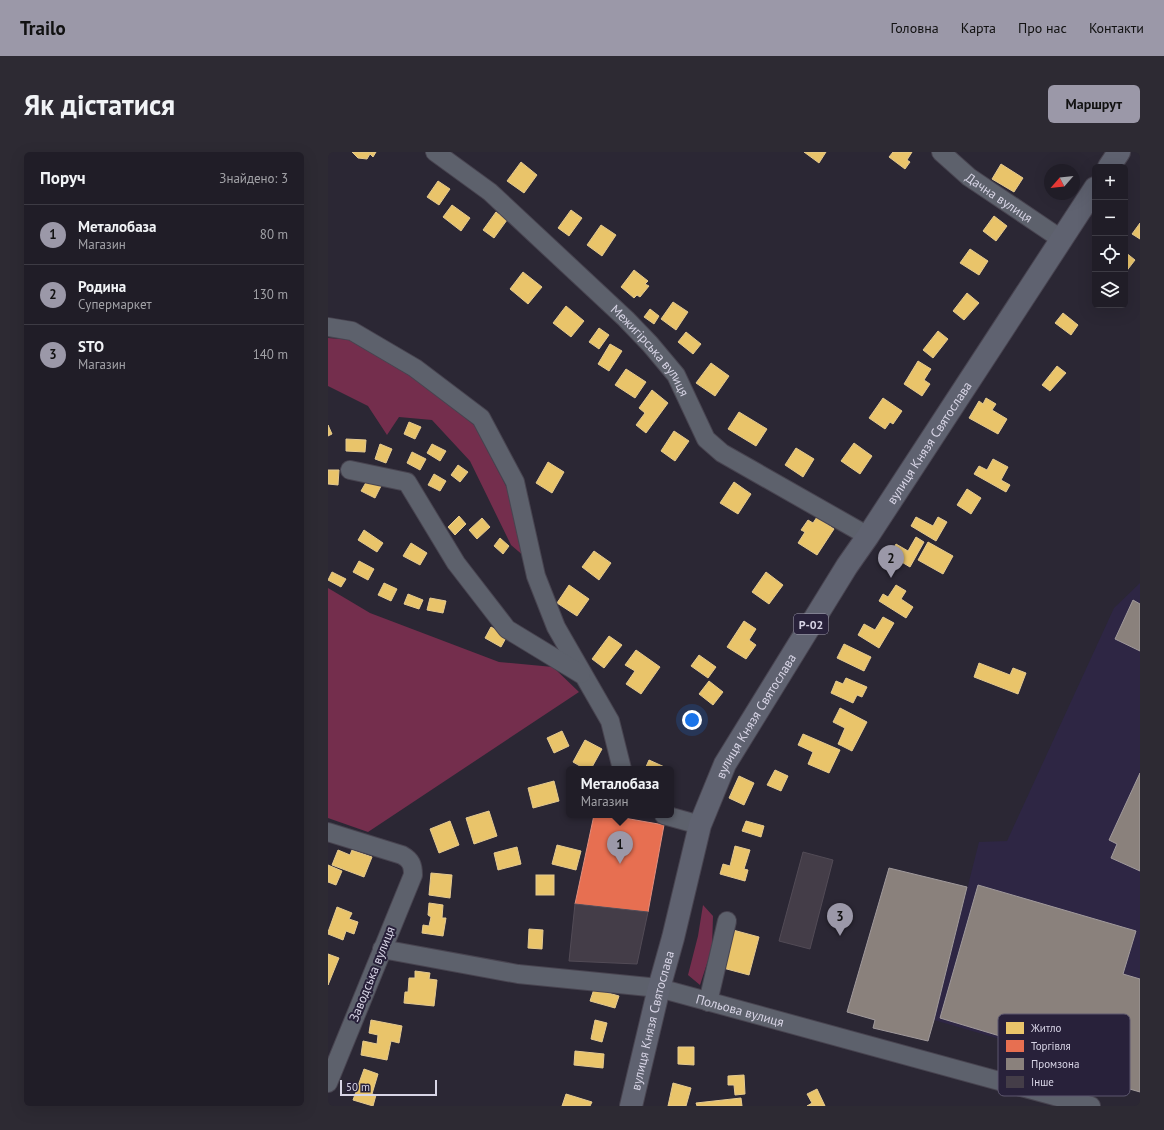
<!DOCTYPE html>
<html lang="uk">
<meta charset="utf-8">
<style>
:root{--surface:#201d27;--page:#2d2a33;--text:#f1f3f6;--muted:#a2a2a7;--line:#3d3b44;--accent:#9b98a8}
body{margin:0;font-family:"PT Sans",sans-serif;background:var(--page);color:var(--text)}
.controls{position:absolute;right:12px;top:12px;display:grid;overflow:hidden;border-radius:6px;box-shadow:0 4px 16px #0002}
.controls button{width:36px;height:36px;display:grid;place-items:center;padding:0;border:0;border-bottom:1px solid var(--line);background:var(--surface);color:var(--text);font:20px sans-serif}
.compass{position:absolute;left:716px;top:12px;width:36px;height:36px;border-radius:50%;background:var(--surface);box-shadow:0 4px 16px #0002;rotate:242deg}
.scale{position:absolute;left:12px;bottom:10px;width:97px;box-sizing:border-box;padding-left:4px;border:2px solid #d8d5e6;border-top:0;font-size:11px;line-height:14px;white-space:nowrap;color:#d8d5e6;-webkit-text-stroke:3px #28213a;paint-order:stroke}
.you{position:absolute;left:364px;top:568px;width:14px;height:14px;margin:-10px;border:3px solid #fff;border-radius:50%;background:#1a73e8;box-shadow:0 0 0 6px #1a73e833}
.badge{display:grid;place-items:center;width:26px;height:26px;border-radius:50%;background:var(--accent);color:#111;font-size:13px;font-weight:700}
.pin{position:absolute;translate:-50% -33px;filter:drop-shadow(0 1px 2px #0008)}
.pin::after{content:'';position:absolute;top:21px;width:14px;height:12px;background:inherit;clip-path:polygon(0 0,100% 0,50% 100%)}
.popup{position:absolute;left:238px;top:614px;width:108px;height:52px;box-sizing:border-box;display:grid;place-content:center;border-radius:6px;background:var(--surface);filter:drop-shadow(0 1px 3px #0005);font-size:13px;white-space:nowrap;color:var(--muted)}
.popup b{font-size:15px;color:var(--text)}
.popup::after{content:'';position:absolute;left:50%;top:100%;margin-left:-8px;border:8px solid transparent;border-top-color:var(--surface)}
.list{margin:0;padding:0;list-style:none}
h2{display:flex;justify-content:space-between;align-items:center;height:52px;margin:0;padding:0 16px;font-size:17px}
h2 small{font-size:13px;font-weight:400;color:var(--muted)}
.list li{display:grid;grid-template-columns:26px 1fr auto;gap:12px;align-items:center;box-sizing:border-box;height:60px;padding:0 16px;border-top:1px solid var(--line)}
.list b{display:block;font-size:15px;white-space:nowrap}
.list p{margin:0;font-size:13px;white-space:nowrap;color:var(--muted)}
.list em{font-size:13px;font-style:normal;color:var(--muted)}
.icon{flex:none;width:22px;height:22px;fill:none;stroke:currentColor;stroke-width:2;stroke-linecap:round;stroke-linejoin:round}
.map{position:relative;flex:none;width:812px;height:954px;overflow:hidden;border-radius:6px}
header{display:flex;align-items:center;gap:24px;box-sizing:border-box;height:56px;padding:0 20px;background:var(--accent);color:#111}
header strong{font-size:19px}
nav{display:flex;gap:22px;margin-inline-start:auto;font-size:14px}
.intro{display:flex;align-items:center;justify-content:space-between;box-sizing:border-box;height:96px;padding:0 24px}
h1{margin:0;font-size:28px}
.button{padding:10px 18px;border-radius:6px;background:var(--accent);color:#111;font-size:14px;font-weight:700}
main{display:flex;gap:24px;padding:0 24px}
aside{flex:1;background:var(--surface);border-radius:6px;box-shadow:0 4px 16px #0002}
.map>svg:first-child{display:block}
</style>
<header>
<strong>Trailo</strong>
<nav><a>Головна</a><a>Карта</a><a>Про нас</a><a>Контакти</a></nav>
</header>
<div class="intro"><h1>Як дістатися</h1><a class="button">Маршрут</a></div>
<main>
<aside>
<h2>Поруч<small>Знайдено: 3</small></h2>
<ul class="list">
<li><span class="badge">1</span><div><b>Металобаза</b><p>Магазин</p></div><em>80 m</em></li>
<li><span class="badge">2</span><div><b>Родина</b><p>Супермаркет</p></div><em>130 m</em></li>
<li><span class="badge">3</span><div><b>STO</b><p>Магазин</p></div><em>140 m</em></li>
</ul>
</aside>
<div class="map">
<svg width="812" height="954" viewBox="0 0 812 954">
<rect width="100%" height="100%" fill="#2b2734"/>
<polygon fill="#2e2644" points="812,431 812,929 688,909 689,892 606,868 651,690 679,689 786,456"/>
<g fill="#742e4d">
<polygon points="0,186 26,188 80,221 146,273 179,336 197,405 183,393 142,309 104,268 71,265 59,283 40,254 0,234"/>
<polygon points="0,436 42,461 171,510 225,515 251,540 40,680 0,666"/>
<polygon points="375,753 385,764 384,796 372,833 360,823 370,784"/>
</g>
<g fill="#e9c46a" stroke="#e4c98f">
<polygon points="24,0 48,0 45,5 42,2 39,7 30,6"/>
<polygon points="476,0 498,0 491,11"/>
<polygon points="565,0 584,0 579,8 582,10 577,17 561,5"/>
<polygon points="193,10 209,23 196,41 179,29"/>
<polygon points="673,12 695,26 686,40 664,27"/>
<polygon points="110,29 122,37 111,53 99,45"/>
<polygon points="124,53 142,66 133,79 115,65"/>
<polygon points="243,58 254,66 241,84 230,76"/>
<polygon points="168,60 179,68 166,86 155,78"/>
<polygon points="666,64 679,74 668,89 655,79"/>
<polygon points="812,71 812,87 804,82"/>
<polygon points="273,73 288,83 274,104 259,93"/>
<polygon points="642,97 660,109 651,123 632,111"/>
<polygon points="797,100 807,108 797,121"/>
<polygon points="306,118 320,129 317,132 321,134 312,145 309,143 306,146 293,135"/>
<polygon points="195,120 214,135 200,152 182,137"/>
<polygon points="639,141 651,151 636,168 625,159"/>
<polygon points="345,150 360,160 348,178 333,167"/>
<polygon points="238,154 256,169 243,185 225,171"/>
<polygon points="322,157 331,164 326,172 316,165"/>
<polygon points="735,161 750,173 743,183 727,171"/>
<polygon points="271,176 281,183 271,197 261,190"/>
<polygon points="610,179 620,187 605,206 595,198"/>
<polygon points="358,180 373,192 365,202 350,190"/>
<polygon points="282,192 294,199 281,219 270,212"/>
<polygon points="590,209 603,217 596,228 602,232 594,244 576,232"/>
<polygon points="383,211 401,224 387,244 368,231"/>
<polygon points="729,214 738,221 722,239 714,233"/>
<polygon points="298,217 318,230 307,246 287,233"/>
<polygon points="324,238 340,251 318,281 308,273 317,261 311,256"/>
<polygon points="555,246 574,259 565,272 562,270 557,277 541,266"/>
<polygon points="658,246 668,252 664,258 679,267 670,282 641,266 651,249 655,252"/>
<polygon points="411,260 439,277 428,294 400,277"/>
<polygon points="81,270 93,275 87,287 76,282"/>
<polygon points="0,273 4,282 0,284"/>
<polygon points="346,279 361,289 347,309 333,299"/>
<polygon points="18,287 38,288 37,300 18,299"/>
<polygon points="526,291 544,304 532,322 513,309"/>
<polygon points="52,292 64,297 58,311 47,307"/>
<polygon points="104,292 118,299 112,309 99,301"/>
<polygon points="468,296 486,307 475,325 457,313"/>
<polygon points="84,300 98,307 92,318 79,311"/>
<polygon points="665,307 680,315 673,328 682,333 678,340 646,322 651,314 659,318"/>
<polygon points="220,310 236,320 224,341 208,331"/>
<polygon points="130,313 140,320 132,330 123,323"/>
<polygon points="0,318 11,318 10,333 0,332"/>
<polygon points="106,322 118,329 112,339 100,333"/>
<polygon points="40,327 53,334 47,346 33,339"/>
<polygon points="406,330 423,342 410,362 392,351"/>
<polygon points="639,337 653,346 643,362 629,353"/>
<polygon points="131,364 138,372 127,383 120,375"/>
<polygon points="489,365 506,377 489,403 470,391 477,380 473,378 480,368 485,371"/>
<polygon points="588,365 605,374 610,365 619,370 608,389 583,374"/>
<polygon points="154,366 162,375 149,387 141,378"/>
<polygon points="36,378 55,391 49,400 30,388"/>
<polygon points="588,385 596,390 582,415 562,403 568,392 580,399"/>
<polygon points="172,386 181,394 175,402 166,394"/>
<polygon points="600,390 625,404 615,422 590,408"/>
<polygon points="83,391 99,401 92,413 75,404"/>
<polygon points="266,399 283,411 271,428 254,415"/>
<polygon points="31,409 46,417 40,428 25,420"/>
<polygon points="4,420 18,427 13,435 0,428"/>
<polygon points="438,420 455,433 441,452 424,440"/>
<polygon points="56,431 69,437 63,449 50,443"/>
<polygon points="241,433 261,447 249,464 229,451"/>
<polygon points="568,433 578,439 573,447 585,455 578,466 551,449 555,442 560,445"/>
<polygon points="80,442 95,448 91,457 76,452"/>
<polygon points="102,446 118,449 115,461 99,458"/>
<polygon points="555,465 566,471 551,496 530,483 536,472 547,478"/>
<polygon points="416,469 428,477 421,488 428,493 418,507 399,495"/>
<polygon points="163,475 179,484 173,495 157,486"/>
<polygon points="281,484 294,493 276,516 264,507"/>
<polygon points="516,492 543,505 536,519 509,506"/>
<polygon points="308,498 332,515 313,542 298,532 307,519 297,513"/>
<polygon points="371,503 388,515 380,526 363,514"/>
<polygon points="651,511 682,523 685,516 698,521 690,542 646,525"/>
<polygon points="518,526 539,535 534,545 529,543 525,551 503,541 508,529 515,532"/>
<polygon points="381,529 395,540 385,553 371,542"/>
<polygon points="512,556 539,570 524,599 510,592 517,576 505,570"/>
<polygon points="234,579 241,594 226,601 219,586"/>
<polygon points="475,582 512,598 501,621 480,612 485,600 470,593"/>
<polygon points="257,588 274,597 263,617 257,617 245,610"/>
<polygon points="321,608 341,617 317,617"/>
<polygon points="447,618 460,624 453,639 439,633"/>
<polygon points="411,624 426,631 416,653 401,646"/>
<polygon points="226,629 231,649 205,656 200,636"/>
<polygon points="161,659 169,684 146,692 138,666"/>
<polygon points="122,669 131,693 111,701 102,677"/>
<polygon points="418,669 436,674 433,685 414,679"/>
<polygon points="229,693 253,699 248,718 224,712"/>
<polygon points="407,694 422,698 416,717 420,718 417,729 392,722 395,712 402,714"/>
<polygon points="189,695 193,712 170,718 166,701"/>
<polygon points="10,698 22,703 24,698 44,705 36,725 4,713"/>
<polygon points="0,713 14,719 8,733 0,730"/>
<polygon points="103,721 124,723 122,746 101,743"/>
<rect x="208" y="723" width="18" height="20"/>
<polygon points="101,751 115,753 114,766 118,766 115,784 94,781 95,773 101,774 103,765 100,763"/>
<polygon points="9,755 24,761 21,767 30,770 26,782 18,779 15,788 0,782 0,780"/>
<polygon points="201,777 215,778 214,797 200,796"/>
<polygon points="405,778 431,785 421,823 395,816"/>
<polygon points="0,802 11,806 0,833"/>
<polygon points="87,819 102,821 101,827 109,828 106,854 76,851 77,840 80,840 81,826 87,826"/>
<polygon points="266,837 291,844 287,856 262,849"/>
<polygon points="43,868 74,874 71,891 63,889 59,908 33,903 35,889 49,892 50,883 41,881"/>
<polygon points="267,868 279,871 274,890 263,887"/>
<polygon points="350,895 366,895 366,913 350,912"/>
<polygon points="247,899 276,902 275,916 246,913"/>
<polygon points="36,917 50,922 44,942 48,943 45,954 25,948"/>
<polygon points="416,923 417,942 407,943 406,933 400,933 400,924"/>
<polygon points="345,931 363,936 358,954 340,954"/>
<polygon points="489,937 497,954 479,954 484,951 479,942"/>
<polygon points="238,942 264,950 262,954 234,954"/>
<polygon points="413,946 414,954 369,954 368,951"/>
</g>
<polygon fill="#e76f51" stroke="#e28e7e" points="266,663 297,663 296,666 336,673 320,760 247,752"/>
<g fill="#8a817c" stroke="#a19a9c">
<polygon points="805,448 812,452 812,499 787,487"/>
<polygon points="812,621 812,719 783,706 789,692 781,688"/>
<polygon points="561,716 639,735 606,868 600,889 545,876 547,868 519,860"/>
<polygon points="650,733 808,779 795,822 812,827 812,940 691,905 695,891 612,866"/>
</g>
<g fill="#443d48" stroke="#524b56">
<polygon points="475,700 505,708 482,797 451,789"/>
<polygon points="247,752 320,760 309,812 241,809"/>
</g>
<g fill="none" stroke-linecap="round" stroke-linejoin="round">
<g stroke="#484450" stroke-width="20">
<g id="minor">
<path id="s1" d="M107,0L162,40L298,167L322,192L348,223L378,287L394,301L540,384"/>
<path id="s2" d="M613,0L641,25L733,87"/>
<polyline points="0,175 24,179 87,216 153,266 187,330 208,424 228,475 282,569 294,617"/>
<polyline points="22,318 79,330 128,411 179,477 253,522"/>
<polyline points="336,663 372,673"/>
<path d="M0,680L74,703C83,708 85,713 85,723L0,931"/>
<path id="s3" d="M54,797L190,822L331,836L763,954"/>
<polyline points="380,850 399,769"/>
</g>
</g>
<g stroke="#484450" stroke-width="24">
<g id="major">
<polyline points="781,15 791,0"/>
<path id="s4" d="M303,954L331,836L345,786L372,673L397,612L519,414L540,384L767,36"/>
</g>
</g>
<use href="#minor" stroke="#5d616c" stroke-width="18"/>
<use href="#major" stroke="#5f6270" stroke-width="22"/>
</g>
<g text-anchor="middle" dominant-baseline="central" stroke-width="4" stroke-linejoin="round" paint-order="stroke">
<rect fill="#28213a" stroke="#a39fb2" stroke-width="1" x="466" y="462" width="34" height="20" rx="3"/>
<g font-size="12" font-weight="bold" fill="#d8d5e6">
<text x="483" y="472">Р-02</text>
</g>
<g font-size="13" fill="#d8d5e6" stroke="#28213a">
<text stroke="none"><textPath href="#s2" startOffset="74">Дачна вулиця</textPath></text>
<text stroke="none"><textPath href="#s1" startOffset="294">Межигірська вулиця</textPath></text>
<text stroke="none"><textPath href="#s4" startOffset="736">вулиця Князя Святослава</textPath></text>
<text stroke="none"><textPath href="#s4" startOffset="412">вулиця Князя Святослава</textPath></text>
<text transform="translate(44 822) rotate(-68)">Заводська вулиця</text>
<text stroke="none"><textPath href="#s3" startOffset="364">Польова вулиця</textPath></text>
<text stroke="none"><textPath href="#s4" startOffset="88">вулиця Князя Святослава</textPath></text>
</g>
</g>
<rect x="670" y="862" width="132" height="82" rx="6" fill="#28213a" stroke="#5d576e" stroke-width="1"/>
<rect x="678" y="870" width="18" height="12" fill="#e9c46a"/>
<rect x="678" y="888" width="18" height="12" fill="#e76f51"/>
<rect x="678" y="906" width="18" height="12" fill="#8a817c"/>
<rect x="678" y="924" width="18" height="12" fill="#443d48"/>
<g font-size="11" fill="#d8d5e6">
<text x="703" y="880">Житло</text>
<text x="703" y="898">Торгівля</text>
<text x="703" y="916">Промзона</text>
<text x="703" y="934">Інше</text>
</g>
</svg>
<div class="controls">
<button>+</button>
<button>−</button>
<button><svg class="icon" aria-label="locate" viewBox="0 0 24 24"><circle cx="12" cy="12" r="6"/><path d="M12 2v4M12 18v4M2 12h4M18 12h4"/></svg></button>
<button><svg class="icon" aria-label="layers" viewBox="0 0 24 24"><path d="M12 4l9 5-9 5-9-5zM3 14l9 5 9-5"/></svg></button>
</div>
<svg class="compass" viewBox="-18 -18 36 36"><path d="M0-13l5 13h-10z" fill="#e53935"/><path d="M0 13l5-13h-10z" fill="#a2a2a7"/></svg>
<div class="scale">50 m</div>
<div class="you"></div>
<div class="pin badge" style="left:292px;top:712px">1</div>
<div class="popup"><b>Металобаза</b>Магазин</div>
<div class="pin badge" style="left:563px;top:426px">2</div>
<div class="pin badge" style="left:512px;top:784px">3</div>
</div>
</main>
